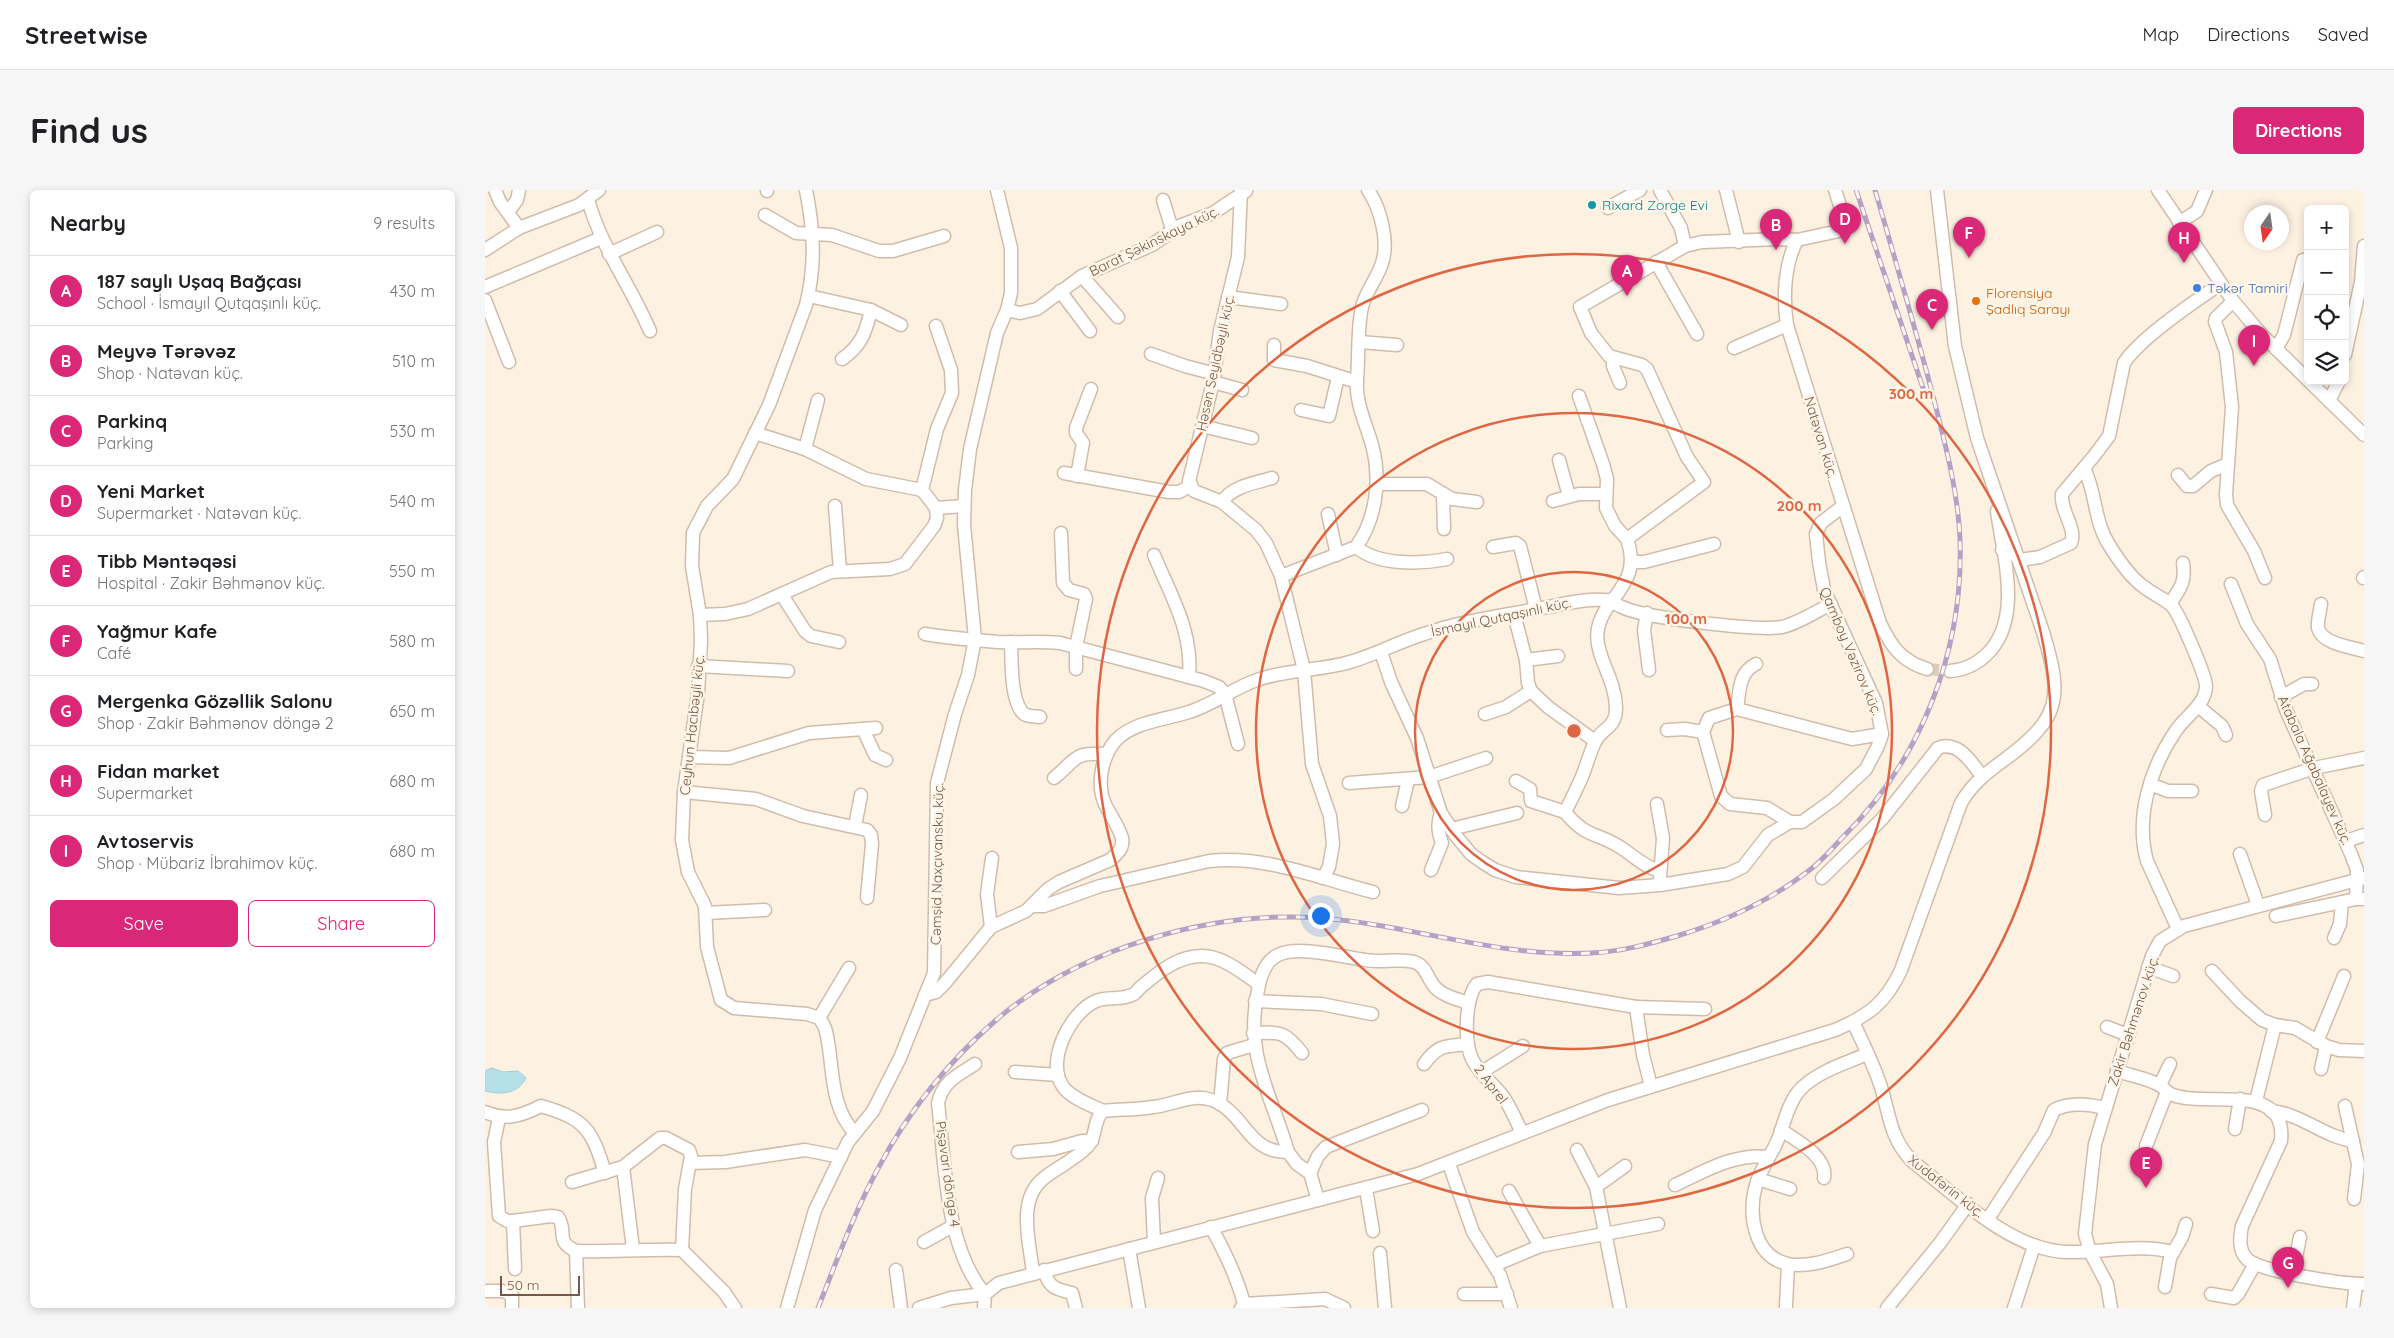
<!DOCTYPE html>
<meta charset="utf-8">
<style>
:root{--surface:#fff;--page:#f6f6f6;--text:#202124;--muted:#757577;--line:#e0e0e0;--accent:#db2777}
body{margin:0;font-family:Quicksand,sans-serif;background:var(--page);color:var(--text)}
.controls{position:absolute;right:15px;top:15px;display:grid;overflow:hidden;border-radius:8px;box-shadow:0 2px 8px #0003}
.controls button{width:45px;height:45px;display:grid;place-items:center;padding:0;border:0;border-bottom:1px solid var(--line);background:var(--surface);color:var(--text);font:25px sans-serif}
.compass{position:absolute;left:1759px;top:15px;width:45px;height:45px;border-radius:50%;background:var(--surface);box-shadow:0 2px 8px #0003;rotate:193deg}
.scale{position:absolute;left:15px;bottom:12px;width:80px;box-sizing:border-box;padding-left:5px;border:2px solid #755847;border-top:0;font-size:14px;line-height:18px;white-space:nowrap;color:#755847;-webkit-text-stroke:4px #fff6e9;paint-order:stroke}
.you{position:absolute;left:835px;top:725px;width:18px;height:18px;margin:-12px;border:4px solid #fff;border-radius:50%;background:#1a73e8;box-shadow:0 0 0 8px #1a73e833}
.badge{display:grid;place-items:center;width:32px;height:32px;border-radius:50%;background:var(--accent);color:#fff;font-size:16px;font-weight:700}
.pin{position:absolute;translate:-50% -41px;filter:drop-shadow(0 1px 2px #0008)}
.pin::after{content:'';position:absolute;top:26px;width:18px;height:15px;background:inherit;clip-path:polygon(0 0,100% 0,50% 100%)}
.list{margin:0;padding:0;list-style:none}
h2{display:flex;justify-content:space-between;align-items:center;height:65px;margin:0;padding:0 20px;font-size:21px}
h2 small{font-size:16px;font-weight:400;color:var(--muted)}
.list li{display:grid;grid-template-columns:32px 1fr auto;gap:15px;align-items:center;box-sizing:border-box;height:70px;padding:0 20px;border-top:1px solid var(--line)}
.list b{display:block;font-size:19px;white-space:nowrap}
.list p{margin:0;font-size:16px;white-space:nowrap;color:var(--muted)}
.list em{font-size:16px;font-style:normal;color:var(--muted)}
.actions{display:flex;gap:10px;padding:15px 20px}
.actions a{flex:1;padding:11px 0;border:1px solid var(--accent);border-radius:8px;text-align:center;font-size:18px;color:var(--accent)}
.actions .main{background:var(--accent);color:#fff}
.icon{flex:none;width:28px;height:28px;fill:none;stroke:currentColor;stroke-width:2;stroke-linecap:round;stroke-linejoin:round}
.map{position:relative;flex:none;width:1879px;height:1118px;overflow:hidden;border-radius:8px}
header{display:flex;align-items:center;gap:30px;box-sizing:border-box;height:70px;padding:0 25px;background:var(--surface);border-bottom:1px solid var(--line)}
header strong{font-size:24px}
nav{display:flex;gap:28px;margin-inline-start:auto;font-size:18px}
.intro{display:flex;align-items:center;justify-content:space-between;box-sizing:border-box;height:120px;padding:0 30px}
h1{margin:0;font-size:35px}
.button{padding:12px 22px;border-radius:8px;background:var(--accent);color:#fff;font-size:18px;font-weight:700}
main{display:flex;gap:30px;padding:0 30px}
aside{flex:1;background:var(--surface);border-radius:8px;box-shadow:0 2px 8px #0003}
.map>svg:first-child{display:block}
</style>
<header>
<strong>Streetwise</strong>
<nav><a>Map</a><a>Directions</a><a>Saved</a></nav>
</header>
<div class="intro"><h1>Find us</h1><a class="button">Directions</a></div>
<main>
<aside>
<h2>Nearby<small>9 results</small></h2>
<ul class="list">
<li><span class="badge">A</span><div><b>187 saylı Uşaq Bağçası</b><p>School · İsmayıl Qutqaşınlı küç.</p></div><em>430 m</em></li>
<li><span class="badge">B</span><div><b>Meyvə Tərəvəz</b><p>Shop · Natəvan küç.</p></div><em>510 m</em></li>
<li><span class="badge">C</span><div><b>Parkinq</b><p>Parking</p></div><em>530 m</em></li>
<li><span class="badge">D</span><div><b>Yeni Market</b><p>Supermarket · Natəvan küç.</p></div><em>540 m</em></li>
<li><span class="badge">E</span><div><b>Tibb Məntəqəsi</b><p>Hospital · Zakir Bəhmənov küç.</p></div><em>550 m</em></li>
<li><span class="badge">F</span><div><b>Yağmur Kafe</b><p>Café</p></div><em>580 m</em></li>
<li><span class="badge">G</span><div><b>Mergenka Gözəllik Salonu</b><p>Shop · Zakir Bəhmənov döngə 2</p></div><em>650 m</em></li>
<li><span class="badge">H</span><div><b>Fidan market</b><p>Supermarket</p></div><em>680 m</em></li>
<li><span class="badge">I</span><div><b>Avtoservis</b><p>Shop · Mübariz İbrahimov küç.</p></div><em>680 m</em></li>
</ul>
<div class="actions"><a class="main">Save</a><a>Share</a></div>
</aside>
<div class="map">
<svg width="1879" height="1118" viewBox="0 0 1879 1118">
<rect width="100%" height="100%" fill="#fdf2e2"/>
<path fill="#b6e0e7" stroke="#9cd0d9" d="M7,878L18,882L33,881L41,888C33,904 16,905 0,901V881Z"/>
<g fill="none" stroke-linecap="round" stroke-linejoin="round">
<polyline stroke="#dbccbb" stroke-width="12" stroke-dasharray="12 6" stroke-linecap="butt" points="1442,479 1465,481"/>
<g stroke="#d0bcab" stroke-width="15">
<g id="minor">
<polyline points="10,0 15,12 34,38"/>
<polyline points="282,0 282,1"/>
<path d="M321,0C329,40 331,75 321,115L284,215L248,289L222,316L208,343L207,376L215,425L216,451L213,503L199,602L197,650L203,682L220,716L222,757L236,810L249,818L322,824L334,828C342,837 342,847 344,858C348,887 348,921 370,943"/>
<polyline points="756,0 753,67 735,141 728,192 704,291 709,301 737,312 771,340 781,353 796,386 819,480 827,574 845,626 848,654 844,677 838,688"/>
<polyline points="1175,0 1196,38 1200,56 1217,52 1295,49 1312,50"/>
<polyline points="1241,0 1254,52"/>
<path d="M1350,0L1359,28L1360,36L1354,41L1312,50C1299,75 1298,108 1302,135L1395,433C1406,456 1416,471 1442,479"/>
<polyline points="1673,0 1748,111 1777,145 1823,190"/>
<path d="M103,10C117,59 146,96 165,141"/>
<polyline points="678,10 687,39"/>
<polyline points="1123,18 1155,0"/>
<polyline points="23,22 32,10 34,0"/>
<polyline points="280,25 311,43 347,45 394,61 408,61 459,46"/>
<polyline points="1694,33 1712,21 1721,0"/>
<polyline points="0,60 34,38 94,15 114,0"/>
<polyline points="124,64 172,42"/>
<polyline points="1171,72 1212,144"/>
<polyline points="597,86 633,127"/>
<polyline points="0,97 116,48"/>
<polyline points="575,101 605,141"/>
<polyline points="324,106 386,120 416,135"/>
<polyline points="743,107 796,114"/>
<polyline points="0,110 24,172"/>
<polyline points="1748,111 1731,128 1730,132 1741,162 1747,217 1741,304 1742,315 1769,361 1780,388"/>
<polyline points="522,120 535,123 552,119 597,86 667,55 694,36 728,23 761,1"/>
<polyline points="875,152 912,155"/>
<polyline points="789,155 789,170 822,176 872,192"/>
<polyline points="1249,158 1302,135"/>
<polyline points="1791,159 1799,145 1818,70"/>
<polyline points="666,164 700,176 730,184"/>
<polyline points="1860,165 1876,92 1879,56"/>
<path d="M357,169C376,156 381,142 386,120"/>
<polyline points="1128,169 1128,176 1135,193"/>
<polyline points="1824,191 1879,245"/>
<polyline points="728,192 757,200"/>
<polyline points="1094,206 1118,274 1122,289 1121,318 1130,336 1142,349"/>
<polyline points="1844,211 1854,191"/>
<polyline points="816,220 844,226 853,187"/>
<polyline points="717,236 767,248"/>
<polyline points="270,243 320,259 381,289 437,300"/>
<polyline points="320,259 333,210"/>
<polyline points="1074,270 1084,306"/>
<path d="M1599,278C1611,302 1609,330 1623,353C1632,368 1645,387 1659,397C1668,404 1680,409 1687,416C1694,423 1721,486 1721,496C1721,515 1699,527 1690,542C1665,579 1650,628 1662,671L1693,739"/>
<polyline points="579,283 684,302 694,302 705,296"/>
<polyline points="1693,285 1702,296 1708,296 1726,281 1743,274"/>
<polyline points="592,286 598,253 591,243 591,238 606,199"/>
<polyline points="892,294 942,294 967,309 992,312"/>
<polyline points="958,304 959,339"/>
<polyline points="1068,311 1094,304 1120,304"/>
<path d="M737,312C747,296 771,293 787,288"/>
<polyline points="350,316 355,381"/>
<polyline points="451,318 479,316"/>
<polyline points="843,324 852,365"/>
<polyline points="576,343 578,393 584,400 599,404 601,409 591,457 591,479"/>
<path d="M871,357C894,376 935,374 962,369"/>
<polyline points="1008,357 1031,353 1035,356 1051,419"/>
<path d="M1517,360L1526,361L1535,370L1555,367L1586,353C1592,338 1575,321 1577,304L1609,266L1624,246L1639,173C1655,148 1709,112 1735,94"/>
<path d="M669,365C686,406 708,441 704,487"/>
<polyline points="1146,372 1159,372 1229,354"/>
<path d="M796,386L871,357C892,328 896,288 887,255C881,233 870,213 872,189C874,166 872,140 877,117C880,103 891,90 896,76C905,54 896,19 883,0"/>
<polyline points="1878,388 1879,387"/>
<polyline points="1746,394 1762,434 1785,469 1801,520 1866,664 1872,680 1871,709 1879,709"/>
<polyline points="297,405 320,441 326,446 354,452"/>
<path d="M1685,414C1695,398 1701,393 1698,373"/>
<path d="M1836,414C1835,422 1832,431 1833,438C1837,454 1866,457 1879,461"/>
<polyline points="1162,423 1159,440 1164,480"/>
<polyline points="1029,424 1041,470 1043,493 1046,501 1063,517 1110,551"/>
<polyline points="215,425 240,424 263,419 346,382 405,379 420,374 449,336 452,328 451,318 437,300 452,239 467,203 466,180 451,136"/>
<path d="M440,444C464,448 489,450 513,452C534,453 554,451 575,453L719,491L734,497L740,504L753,554"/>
<path d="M526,452C527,471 525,507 537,522C541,527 549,526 555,527"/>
<polyline points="896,462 906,492 932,548 956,623 971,646 986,664 997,672 1010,680 1031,687 1134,698 1175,695 1243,684 1258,677 1283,645 1305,632 1317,632 1349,609 1381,579 1393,556 1397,544 1391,513 1339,400 1334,372 1331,344 1336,333 1358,316"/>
<polyline points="1041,470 1073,466"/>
<polyline points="213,476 303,481"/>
<path d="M1465,481C1479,480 1490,475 1500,466C1539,431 1518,366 1512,321"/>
<polyline points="1796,507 1819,494 1827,494"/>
<polyline points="1713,516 1737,536 1741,545"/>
<path d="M1252,519C1255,501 1253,483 1271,474"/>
<polyline points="1000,524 1021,517 1046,501"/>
<polyline points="378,539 390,565 401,570"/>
<polyline points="1182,540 1200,539 1218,542"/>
<polyline points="204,567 244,568 324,543 391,538"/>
<path d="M569,588C593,568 588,562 622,564"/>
<path d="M1031,591L1045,599L1046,611L1080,622C1086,610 1093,597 1098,584C1102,574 1105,562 1110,552C1117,537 1131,539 1131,518C1130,475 1092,454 1127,411C1130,413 1133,416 1137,417C1158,428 1273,441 1297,437C1314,433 1330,422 1346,414"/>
<polyline points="864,593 944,587 1001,568"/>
<polyline points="1665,594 1683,601 1707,601"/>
<polyline points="199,602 271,609 318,626 382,640 386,645 387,654 382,708"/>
<polyline points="1172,614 1178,648 1175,688"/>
<polyline points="917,616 923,590"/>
<path d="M1080,622C1101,648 1111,642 1135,657C1149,666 1158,676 1174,681"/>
<polyline points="1780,625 1776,601 1778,595 1829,578 1879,568"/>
<polyline points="1305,632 1282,618 1245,614 1236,606 1218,542 1224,528 1252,519 1367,549 1397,544"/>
<polyline points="370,636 376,605"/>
<polyline points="966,639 1032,623"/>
<polyline points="1861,651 1879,645"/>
<polyline points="1755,664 1773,715"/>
<path d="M946,680L957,653C953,642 952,635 956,623"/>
<path d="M1337,688L1397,629L1453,558C1473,550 1486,572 1497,586"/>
<path d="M547,716H559L615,696L724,671C781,665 833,688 888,702"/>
<polyline points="221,723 280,720"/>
<polyline points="1791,726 1871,709"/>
<polyline points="506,737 502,704 507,668"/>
<polyline points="1849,748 1855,734 1857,712"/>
<polyline points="1663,777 1688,786"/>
<polyline points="1727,781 1755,811 1777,830 1790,835 1810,838 1841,856 1854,860 1879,861"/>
<path d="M440,805L451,802L460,793L506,737L541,721L563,699L574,692L625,670C632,664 639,658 637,648C634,637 625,625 620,614C611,594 617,566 631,550C650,531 680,530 704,522C728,515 748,498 772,490C802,479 835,481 865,472C890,465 913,452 939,444C976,431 1017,426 1057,418C1080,414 1104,407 1127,411C1144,389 1151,376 1142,349L1219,292L1202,267L1162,179L1157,175L1124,166L1106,143L1095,117L1200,56"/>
<polyline points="770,811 836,814 887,824"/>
<polyline points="1151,817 1220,819"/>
<polyline points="334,828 364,778"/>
<path d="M1368,832C1378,853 1389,875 1396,897C1405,926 1405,948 1427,971C1469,1004 1526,1060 1581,1062C1615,1063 1656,1053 1687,1062"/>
<polyline points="1622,837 1643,845"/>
<path d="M768,843C795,842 800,841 817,863"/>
<polyline points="1832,852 1859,786"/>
<path d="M490,874C472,886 458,891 453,913C460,972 460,1058 500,1104"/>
<path d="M939,874C954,854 959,857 983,854"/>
<polyline points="1836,879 1841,856"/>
<path d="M1632,881C1646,886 1663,888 1676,896C1680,899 1682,903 1688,905C1721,918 1802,890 1796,951L1757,1036C1755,1047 1753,1060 1762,1069C1775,1082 1859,1094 1879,1094"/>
<polyline points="530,882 573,885"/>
<polyline points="997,882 1038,856"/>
<polyline points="1675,895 1685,874"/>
<polyline points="1771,911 1790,835"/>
<polyline points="735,914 739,869 742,863 769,855"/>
<polyline points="1860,916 1873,974 1869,1009"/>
<path d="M618,921C606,915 588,909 579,898C559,873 585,822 611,811C623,806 637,811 649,804C652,802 654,798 657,796C675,781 693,766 717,766C738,766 757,783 774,794"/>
<path d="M1786,921C1817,924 1839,947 1868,951"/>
<path d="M0,922C21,931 36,926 56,916C101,929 107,940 120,983"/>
<path d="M14,928L9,952L14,1026L22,1031H28L66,1026L73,1027C83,1041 69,1051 91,1061L93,1118"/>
<polyline points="1750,939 1755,909"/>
<path d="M1296,940C1311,950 1343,967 1339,988"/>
<path d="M1037,943C1031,930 1025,916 1017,905C1007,893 994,883 987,869C979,852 980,808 992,794L1003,792L1151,817L1158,865L1166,896"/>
<polyline points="1661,956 1682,902"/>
<polyline points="1092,960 1111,997 1135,1118"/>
<polyline points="533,962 568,959 597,951 607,951"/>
<path d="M803,962C786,903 759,865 773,800C775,788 780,771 793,765C814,755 857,767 880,770C896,773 913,768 929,772C942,775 943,793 953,800C961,807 974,810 984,813"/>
<polyline points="205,973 240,972 320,960 356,967"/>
<polyline points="964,974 988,1042 1015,1085 1026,1118"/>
<polyline points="138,977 148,1059"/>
<polyline points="825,983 833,966 841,957 937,920"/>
<polyline points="1273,989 1305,999"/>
<polyline points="87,992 138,977 175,948 181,948 204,960 206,966 200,999 197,1060 239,1102 250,1118"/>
<path d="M1190,995C1220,981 1249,963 1283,967"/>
<polyline points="1111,997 1140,976"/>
<polyline points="881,999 888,1041"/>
<polyline points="1024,1001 1055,1056"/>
<path d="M1503,1029L1559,943L1569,920C1584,912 1604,914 1620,918"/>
<polyline points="28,1031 30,1079"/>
<path d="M726,1037C740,1062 752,1086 759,1114L756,1118"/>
<polyline points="439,1052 468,1036"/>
<polyline points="669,1052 667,1008 673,988"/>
<polyline points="644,1059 654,1118"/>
<path d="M91,1061C126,1062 161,1059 197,1060"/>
<polyline points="895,1063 900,1118"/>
<path d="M1362,1064C1344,1070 1322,1078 1303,1074C1268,1067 1263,1023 1271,995C1275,981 1284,968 1291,954C1299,937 1301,917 1313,902C1330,882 1359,874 1382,864"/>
<polyline points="1010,1075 1055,1056 1173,1034"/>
<polyline points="411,1080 416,1118"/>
<path d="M559,1080C564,1098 570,1099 587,1103L591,1118"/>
<path d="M548,1083C545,1053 531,1010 559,988C573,977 591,969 603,956C612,946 608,930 618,921C635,919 651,920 668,917C689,915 706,903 727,910C761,923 762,963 803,962L812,974L825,983L833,1010"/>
<polyline points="1808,1083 1815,1047"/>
<polyline points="1680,1097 1685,1068 1697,1047 1701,1034"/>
<polyline points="0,1101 18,1101 27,1105 27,1118"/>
<polyline points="979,1104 1022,1104"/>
<polyline points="1726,1104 1749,1108 1753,1104 1770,1074"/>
<polyline points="759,1114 840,1109 859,1118"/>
<polyline points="1301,1116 1303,1075"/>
<polyline points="302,1118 330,1020 363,952 388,921 415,868 449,783 452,593 470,524 483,485 490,449 479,335 480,300 485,259 512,143 522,120 526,103 526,58 512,0"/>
<polyline points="434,1118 466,1108 500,1104"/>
<path d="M499,1118L500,1104L514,1093L933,984L1123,910L1350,840C1383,826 1401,813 1416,780L1476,613C1487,594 1501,583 1519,570C1576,528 1578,508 1558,442L1492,248L1470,156L1452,0"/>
<polyline points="1402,1118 1455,1053 1483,1014"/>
<polyline points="1529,1118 1549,1056"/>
<polyline points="1626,1118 1622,1094 1605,1062 1600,1044 1610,954 1667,766 1675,751 1699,736 1879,688"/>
<polyline points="1868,1118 1871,1094"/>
</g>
</g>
<use href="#minor" stroke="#fff" stroke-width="12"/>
<g stroke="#b5a0c6" stroke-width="5">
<g id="rail">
<polyline points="1371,0 1440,204"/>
<path d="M333,1118C352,1070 370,1020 395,975C423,922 464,871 510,831C594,758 726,720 836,728C927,735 1014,768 1106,763C1135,762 1164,754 1192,746C1238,732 1283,712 1322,682C1335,673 1346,660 1357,648C1436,570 1479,461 1475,349C1473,301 1460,253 1448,206C1430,137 1410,69 1390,0"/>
</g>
</g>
<use href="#rail" stroke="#fff6e9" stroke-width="3" stroke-dasharray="9" stroke-linecap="butt"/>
</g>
<g fill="none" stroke="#df6642" stroke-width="2.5">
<circle cx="1089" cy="541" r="159"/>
<circle cx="1089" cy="541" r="318"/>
<circle cx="1089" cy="541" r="477"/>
</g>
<circle fill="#0f9aa8" stroke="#fff6e9" stroke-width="2" cx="1107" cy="15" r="5"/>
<circle fill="#3f7fe0" stroke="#fff6e9" stroke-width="2" cx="1712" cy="98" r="5"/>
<circle fill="#e8710a" stroke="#fff6e9" stroke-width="2" cx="1491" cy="111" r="5"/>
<g text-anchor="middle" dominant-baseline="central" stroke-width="5" stroke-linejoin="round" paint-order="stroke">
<g font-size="14" fill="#0d838f" stroke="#fff6e9" text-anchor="start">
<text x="1117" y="15">Rixard Zorge Evi</text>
</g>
<g font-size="14" fill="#755847" stroke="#fff6e9">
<text transform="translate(669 51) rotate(-26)">Barat Şəkinskaya küç.</text>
<text transform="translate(730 173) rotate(-78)">Həsən Seyidbəyli küç.</text>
<text transform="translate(1336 247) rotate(73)">Natəvan küç.</text>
<text transform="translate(1016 427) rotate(-12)">İsmayıl Qutqaşınlı küç.</text>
<text transform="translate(1366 461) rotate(67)">Qamboy Vəzirov küç.</text>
<text transform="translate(207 535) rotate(-84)">Ceyhun Hacıbəyli küç.</text>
<text transform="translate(1830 580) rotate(66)">Atabala Ağabalayev küç.</text>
<text transform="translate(452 674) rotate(-89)">Cəmşid Naxçıvansku küç.</text>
<text transform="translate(1648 831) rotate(-72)">Zakir Bəhmənov küç.</text>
<text transform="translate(1006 894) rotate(53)">2 Aprel</text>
<text transform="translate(463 984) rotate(82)">Pişəvari döngə 4</text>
<text transform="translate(1461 996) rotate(38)">Xudafərin küç.</text>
</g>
<g font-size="14" fill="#366cbe" stroke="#fff6e9" text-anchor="start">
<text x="1722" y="98">Təkər Tamiri</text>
</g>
<g font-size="14" fill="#c56008" stroke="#fff6e9" text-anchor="start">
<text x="1501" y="103">Florensiya<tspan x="1501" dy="16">Şadlıq Sarayı</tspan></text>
</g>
</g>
<circle cx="1089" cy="541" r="8" fill="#df6642" stroke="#fff6e9" stroke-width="2.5"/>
<g font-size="15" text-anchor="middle" font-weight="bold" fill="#df6642" stroke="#fff6e9" stroke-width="5" stroke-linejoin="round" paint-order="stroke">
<text x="1426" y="209">300 m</text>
<text x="1314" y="321">200 m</text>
<text x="1201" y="434">100 m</text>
</g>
</svg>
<div class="controls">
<button>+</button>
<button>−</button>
<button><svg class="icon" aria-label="locate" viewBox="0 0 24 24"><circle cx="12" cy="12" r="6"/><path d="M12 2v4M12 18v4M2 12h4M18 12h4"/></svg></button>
<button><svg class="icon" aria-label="layers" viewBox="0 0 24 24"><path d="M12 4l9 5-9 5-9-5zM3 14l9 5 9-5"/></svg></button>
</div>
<svg class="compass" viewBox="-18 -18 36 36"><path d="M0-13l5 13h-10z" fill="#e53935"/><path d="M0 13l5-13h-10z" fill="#757577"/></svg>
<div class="scale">50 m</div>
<div class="you"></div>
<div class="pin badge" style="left:1142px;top:106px">A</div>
<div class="pin badge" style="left:1291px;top:60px">B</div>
<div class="pin badge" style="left:1447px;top:140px">C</div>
<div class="pin badge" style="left:1360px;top:54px">D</div>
<div class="pin badge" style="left:1661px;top:998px">E</div>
<div class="pin badge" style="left:1484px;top:68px">F</div>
<div class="pin badge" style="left:1803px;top:1098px">G</div>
<div class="pin badge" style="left:1699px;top:73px">H</div>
<div class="pin badge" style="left:1769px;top:176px">I</div>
</div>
</main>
